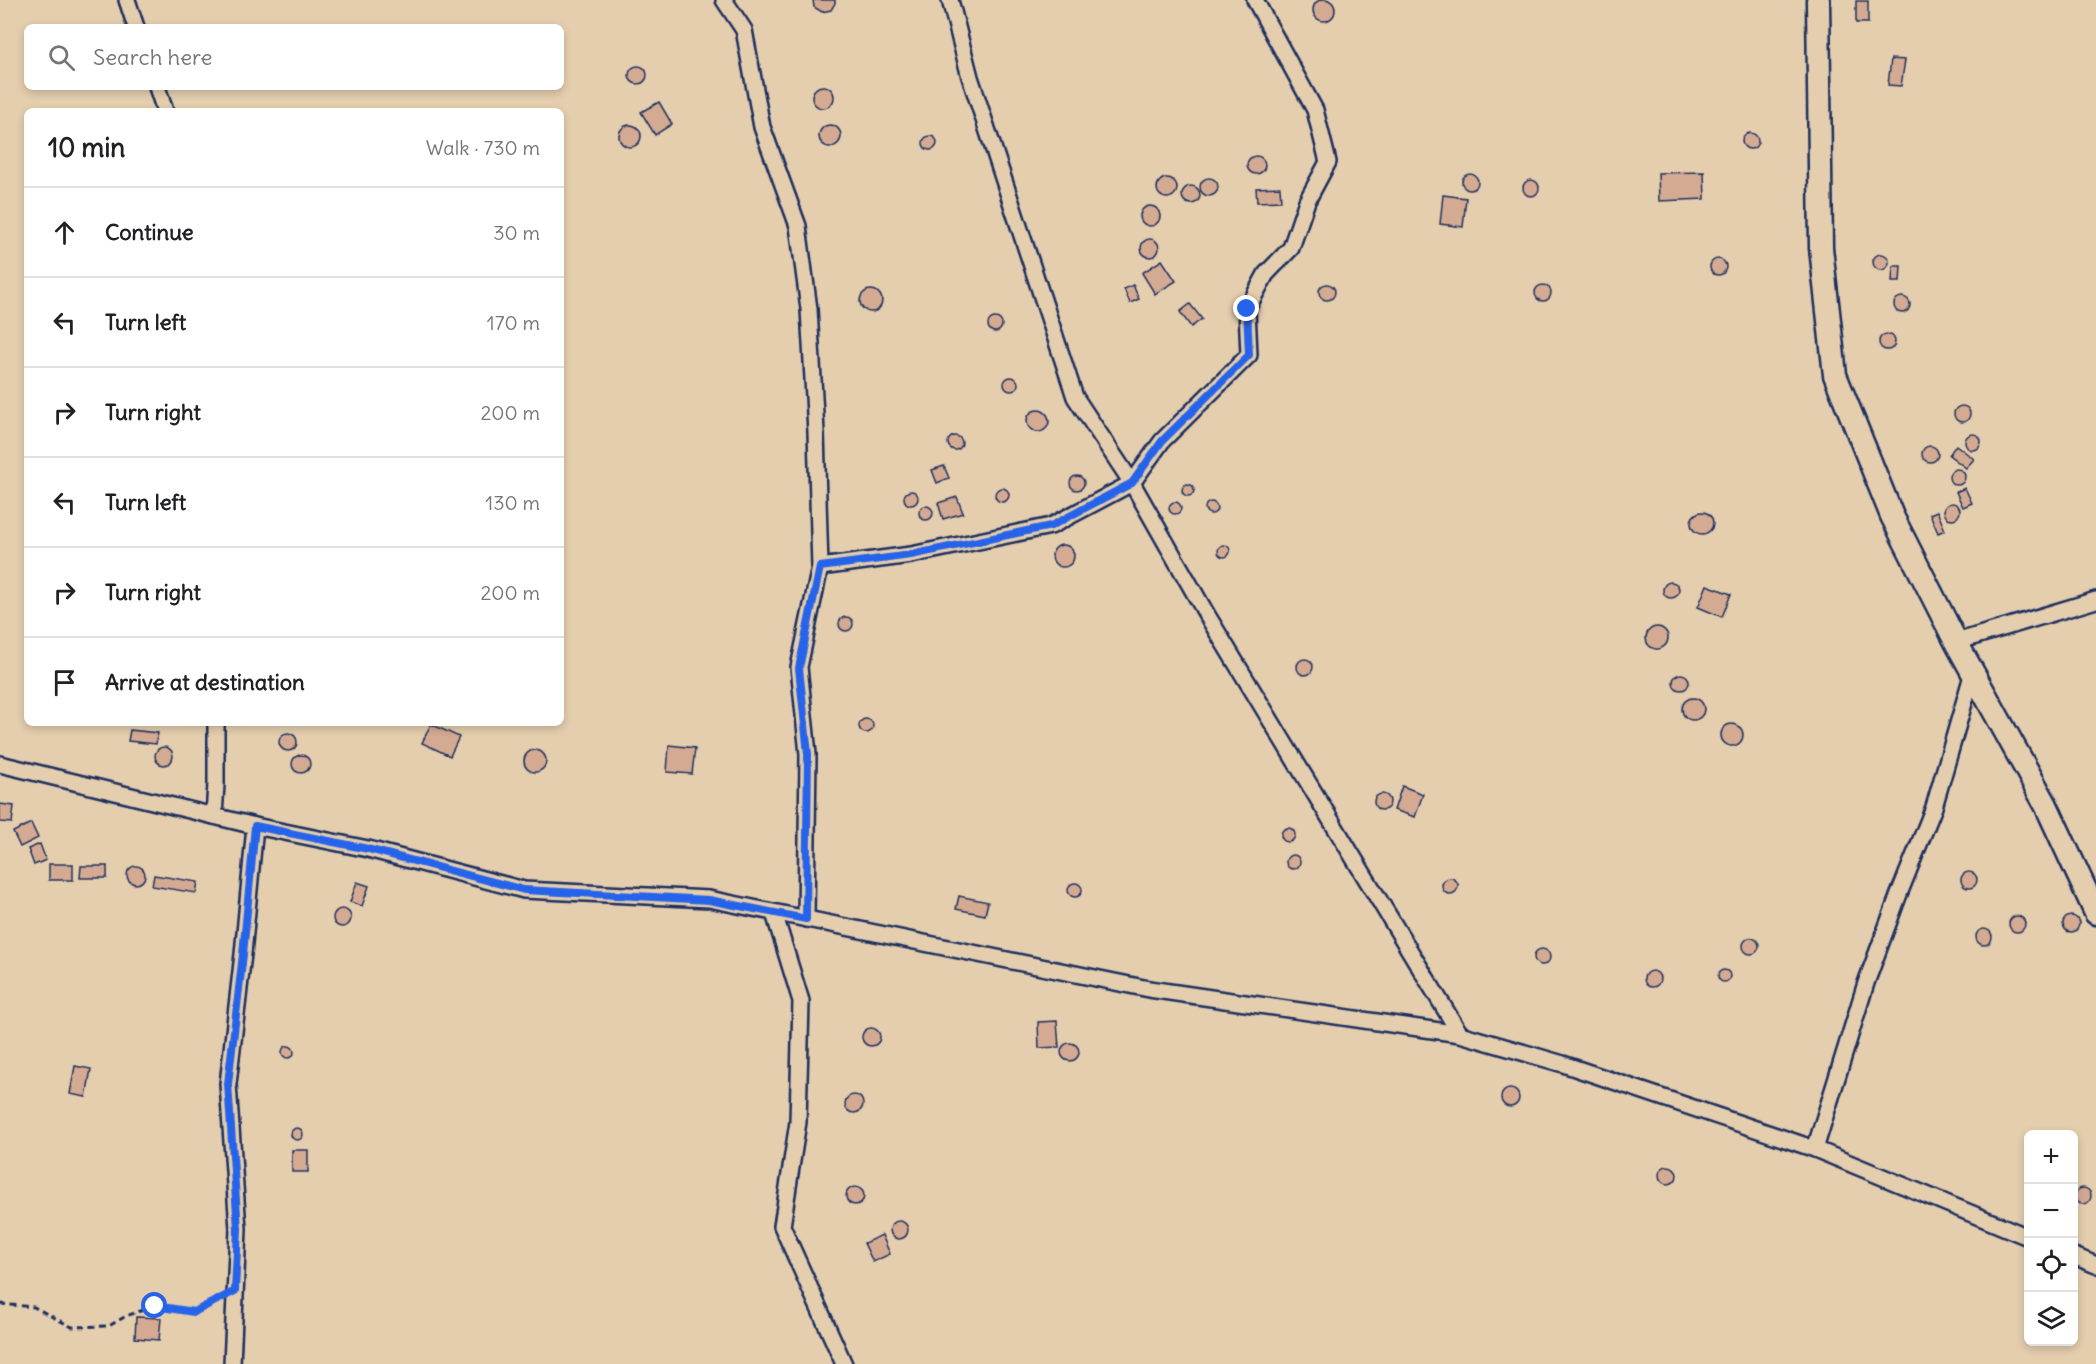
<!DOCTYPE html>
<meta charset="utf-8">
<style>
:root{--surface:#fff;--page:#f6f6f6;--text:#202124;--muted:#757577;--line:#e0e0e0}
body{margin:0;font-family:Delius,sans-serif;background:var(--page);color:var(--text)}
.controls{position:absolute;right:18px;bottom:18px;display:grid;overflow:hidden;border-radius:9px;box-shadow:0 3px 9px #0003}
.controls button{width:54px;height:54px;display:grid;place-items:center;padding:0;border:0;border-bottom:2px solid var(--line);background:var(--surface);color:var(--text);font:30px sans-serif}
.stop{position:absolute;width:18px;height:18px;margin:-14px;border:4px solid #2563eb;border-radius:50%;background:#fff}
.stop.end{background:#2563eb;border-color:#fff;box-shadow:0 2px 6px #0008}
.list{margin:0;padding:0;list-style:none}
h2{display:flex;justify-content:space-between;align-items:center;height:78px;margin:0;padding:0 24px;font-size:26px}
h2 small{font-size:20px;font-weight:400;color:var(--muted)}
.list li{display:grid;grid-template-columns:39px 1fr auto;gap:18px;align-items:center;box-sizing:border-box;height:90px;padding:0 24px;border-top:2px solid var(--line)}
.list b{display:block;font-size:22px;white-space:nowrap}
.list em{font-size:20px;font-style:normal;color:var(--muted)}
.icon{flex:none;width:33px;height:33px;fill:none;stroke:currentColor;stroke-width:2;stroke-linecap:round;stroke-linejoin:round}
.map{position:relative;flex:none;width:2096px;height:1364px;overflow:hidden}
.search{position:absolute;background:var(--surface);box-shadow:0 3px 9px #0003;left:24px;top:24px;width:540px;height:66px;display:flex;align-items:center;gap:15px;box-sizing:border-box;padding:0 21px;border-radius:9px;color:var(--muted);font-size:22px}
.panel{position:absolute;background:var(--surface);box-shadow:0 3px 9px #0003;left:24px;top:108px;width:540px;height:618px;border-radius:9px}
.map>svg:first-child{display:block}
</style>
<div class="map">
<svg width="2096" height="1364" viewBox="0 0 2096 1364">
<rect width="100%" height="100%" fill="#e5ceae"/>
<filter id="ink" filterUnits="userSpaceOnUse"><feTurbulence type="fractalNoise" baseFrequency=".0167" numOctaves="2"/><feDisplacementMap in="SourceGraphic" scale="12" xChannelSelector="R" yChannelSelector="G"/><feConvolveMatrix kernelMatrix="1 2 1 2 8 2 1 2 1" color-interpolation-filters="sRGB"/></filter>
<g filter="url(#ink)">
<g fill="#d5aa92" stroke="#1b2f5e" stroke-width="1.5">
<circle cx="1324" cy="10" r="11"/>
<polygon points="813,0 835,0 835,3 831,10 822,12 814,7"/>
<rect x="1856" y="1" width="12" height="22"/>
<polygon points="1891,59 1905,60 1901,86 1888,85"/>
<circle cx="638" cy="75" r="9"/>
<circle cx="823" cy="97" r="11"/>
<polygon points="659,102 672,124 655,135 641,112"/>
<circle cx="630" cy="136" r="11"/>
<circle cx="830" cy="136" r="11"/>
<circle cx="1750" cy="141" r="8"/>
<circle cx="930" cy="143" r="7"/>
<circle cx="1256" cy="165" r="9"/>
<polygon points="1704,172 1705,199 1659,201 1658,173"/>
<circle cx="1470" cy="182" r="8"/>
<circle cx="1167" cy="188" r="10"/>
<circle cx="1209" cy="187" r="9"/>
<circle cx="1531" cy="188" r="8"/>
<circle cx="1191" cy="195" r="9"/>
<polygon points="1280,187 1281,201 1257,202 1256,188"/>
<polygon points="1443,195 1466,198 1463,227 1440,224"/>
<circle cx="1150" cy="216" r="10"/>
<circle cx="1150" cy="248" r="9"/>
<circle cx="1881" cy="262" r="8"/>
<circle cx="1718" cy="267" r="8"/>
<polygon points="1162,260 1176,281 1155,294 1142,273"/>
<polygon points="1893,266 1901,266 1900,282 1892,282"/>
<circle cx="1327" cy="292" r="8"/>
<circle cx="1543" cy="293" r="8"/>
<polygon points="1133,285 1139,299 1130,303 1124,289"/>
<circle cx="871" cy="301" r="11"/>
<circle cx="1902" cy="305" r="8"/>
<polygon points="1190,304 1202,319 1191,327 1180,312"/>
<circle cx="995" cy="325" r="7"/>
<circle cx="1887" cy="342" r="8"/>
<circle cx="1011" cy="384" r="7"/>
<circle cx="1962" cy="414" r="8"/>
<circle cx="1038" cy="421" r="11"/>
<circle cx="1973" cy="442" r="8"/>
<circle cx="955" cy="443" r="7"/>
<polygon points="1956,445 1974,459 1966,468 1949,455"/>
<circle cx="1930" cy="454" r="8"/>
<polygon points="944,466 949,478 937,483 932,470"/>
<circle cx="1957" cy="477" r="8"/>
<circle cx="1077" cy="483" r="7"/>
<circle cx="1188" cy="490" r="6"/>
<polygon points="1965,488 1972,503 1963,507 1956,492"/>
<circle cx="1002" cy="495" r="7"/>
<circle cx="911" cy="498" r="7"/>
<polygon points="957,497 963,513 943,519 938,503"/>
<circle cx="1175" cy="508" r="6"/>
<circle cx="1211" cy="508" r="6"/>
<circle cx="1952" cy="511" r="8"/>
<circle cx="926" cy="513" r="7"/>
<polygon points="1937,511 1945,530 1938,533 1930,514"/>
<circle cx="1702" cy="523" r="11"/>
<circle cx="1224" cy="551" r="6"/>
<circle cx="1063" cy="556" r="11"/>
<circle cx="1671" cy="590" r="8"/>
<polygon points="1707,585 1731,594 1722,617 1698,607"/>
<circle cx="846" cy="624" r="7"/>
<circle cx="1657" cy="638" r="11"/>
<circle cx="1305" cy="667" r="8"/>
<circle cx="1681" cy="682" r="8"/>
<circle cx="1693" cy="709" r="11"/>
<circle cx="866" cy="726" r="7"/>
<circle cx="1732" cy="735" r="11"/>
<polygon points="431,724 459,737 450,756 422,743"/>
<polygon points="130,730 158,733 156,744 128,741"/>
<circle cx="288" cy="742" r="9"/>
<polygon points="669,745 695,748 692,774 667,772"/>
<circle cx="164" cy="756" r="9"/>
<circle cx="535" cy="761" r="11"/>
<circle cx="301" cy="764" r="9"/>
<polygon points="1402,786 1423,794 1415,817 1394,810"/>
<circle cx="1382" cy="802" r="8"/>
<polygon points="0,804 14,806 12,823 0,822"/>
<polygon points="31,823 38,838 20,847 13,832"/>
<circle cx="1288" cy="835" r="7"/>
<polygon points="40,844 46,860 34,865 28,849"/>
<circle cx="1293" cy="862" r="7"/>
<rect x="49" y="864" width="24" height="16"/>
<circle cx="136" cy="875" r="9"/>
<polygon points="81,866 107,866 107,878 80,878"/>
<circle cx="1969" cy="880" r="8"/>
<polygon points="154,875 198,882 196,893 152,886"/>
<circle cx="1450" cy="886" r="8"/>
<polygon points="357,882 369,886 362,906 350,902"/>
<circle cx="1075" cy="890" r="7"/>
<polygon points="959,896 988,902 985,915 956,909"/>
<circle cx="342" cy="918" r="9"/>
<circle cx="2017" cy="924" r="8"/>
<circle cx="2071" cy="924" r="8"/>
<circle cx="1984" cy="937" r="8"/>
<circle cx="1751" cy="946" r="8"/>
<circle cx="1542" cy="957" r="8"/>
<circle cx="1724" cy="976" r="6"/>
<circle cx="1652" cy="979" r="8"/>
<polygon points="1057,1021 1059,1047 1039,1048 1038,1022"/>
<circle cx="871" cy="1037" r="9"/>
<circle cx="1070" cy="1052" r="9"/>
<circle cx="288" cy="1052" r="6"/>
<polygon points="75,1066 91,1069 86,1097 70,1094"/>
<circle cx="1510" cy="1098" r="9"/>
<circle cx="854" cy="1104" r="9"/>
<circle cx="297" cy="1134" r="6"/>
<rect x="292" y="1150" width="16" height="22"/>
<circle cx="1668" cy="1175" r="9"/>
<circle cx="855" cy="1196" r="9"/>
<circle cx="2083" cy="1196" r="8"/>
<circle cx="899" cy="1230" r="9"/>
<polygon points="882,1235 890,1254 873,1262 864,1243"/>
<polygon points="136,1317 161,1318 159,1340 135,1338"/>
</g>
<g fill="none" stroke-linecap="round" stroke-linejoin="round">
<g stroke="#1b2f5e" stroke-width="20">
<g id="street">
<polyline points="127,0 136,27"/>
<polyline points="724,0 744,30 762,127 798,226 809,309 816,432 820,567 799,667 808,754 806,919"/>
<polyline points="950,0 970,77 1075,397 1132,483 1207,615 1460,1034"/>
<polyline points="157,87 165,111"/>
<polyline points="820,567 911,555 1051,526 1132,483 1162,441 1249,355 1247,309 1266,274 1291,248 1307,201 1328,162 1315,110 1255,0"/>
<polyline points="1956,642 2096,600"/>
<polyline points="0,764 255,826 368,849 524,890 709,899 1149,989 1460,1034 1563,1064 1815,1149 2028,1237"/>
<polyline points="214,816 216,784 216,723"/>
<polyline points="774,913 801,1001 798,1122 782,1226 844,1364"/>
<polyline points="1815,1149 1866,983 1899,894 1934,807 1973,672"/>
<polyline points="2074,1256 2096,1265"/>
<polyline points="232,1364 238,1229 228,1084 243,954 255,826"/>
</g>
</g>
<g stroke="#1b2f5e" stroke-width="27">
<polyline id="secondary" points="1818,0 1821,248 1835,375 1892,516 1956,642 2046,805 2096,913"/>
</g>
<polyline stroke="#1b2f5e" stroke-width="3" stroke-dasharray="6 4.5" stroke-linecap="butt" points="0,1304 34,1307 72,1327 109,1326 126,1316 155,1306 194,1312 219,1298"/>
<use href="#street" stroke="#e5ceae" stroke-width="15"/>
<use href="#secondary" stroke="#e5ceae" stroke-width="22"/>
</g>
</g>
<g fill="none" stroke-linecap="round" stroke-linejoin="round" filter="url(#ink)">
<polyline stroke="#2563eb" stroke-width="8" points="155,1306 194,1312 235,1291 238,1229 228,1084 243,954 255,826 368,849 524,890 709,900 806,919 808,754 799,668 820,567 911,555 1051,526 1132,483 1162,441 1249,355 1247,309"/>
</g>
</svg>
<div class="controls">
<button>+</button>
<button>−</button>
<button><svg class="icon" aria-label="locate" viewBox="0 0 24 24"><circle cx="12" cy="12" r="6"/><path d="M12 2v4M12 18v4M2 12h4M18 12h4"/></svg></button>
<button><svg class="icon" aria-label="layers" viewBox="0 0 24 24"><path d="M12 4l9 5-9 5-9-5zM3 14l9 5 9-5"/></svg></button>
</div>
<div class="stop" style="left:155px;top:1306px"></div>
<div class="stop end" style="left:1247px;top:309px"></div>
<div class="search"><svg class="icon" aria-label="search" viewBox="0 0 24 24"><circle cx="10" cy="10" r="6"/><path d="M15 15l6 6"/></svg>Search here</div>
<section class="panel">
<h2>10 min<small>Walk · 730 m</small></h2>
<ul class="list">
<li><svg class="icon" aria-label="ahead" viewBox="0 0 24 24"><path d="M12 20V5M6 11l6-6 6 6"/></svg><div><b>Continue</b></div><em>30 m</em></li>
<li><svg class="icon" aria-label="left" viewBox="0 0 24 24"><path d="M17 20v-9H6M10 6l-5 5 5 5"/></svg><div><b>Turn left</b></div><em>170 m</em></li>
<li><svg class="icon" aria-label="right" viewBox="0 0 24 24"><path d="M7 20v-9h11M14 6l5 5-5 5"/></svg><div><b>Turn right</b></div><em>200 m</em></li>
<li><svg class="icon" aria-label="left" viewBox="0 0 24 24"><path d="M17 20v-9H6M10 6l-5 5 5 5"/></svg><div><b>Turn left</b></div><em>130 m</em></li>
<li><svg class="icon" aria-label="right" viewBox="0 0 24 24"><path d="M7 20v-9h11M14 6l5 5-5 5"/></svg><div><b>Turn right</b></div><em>200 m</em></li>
<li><svg class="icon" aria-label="arrive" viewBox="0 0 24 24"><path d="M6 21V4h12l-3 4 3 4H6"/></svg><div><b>Arrive at destination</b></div></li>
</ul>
</section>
</div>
